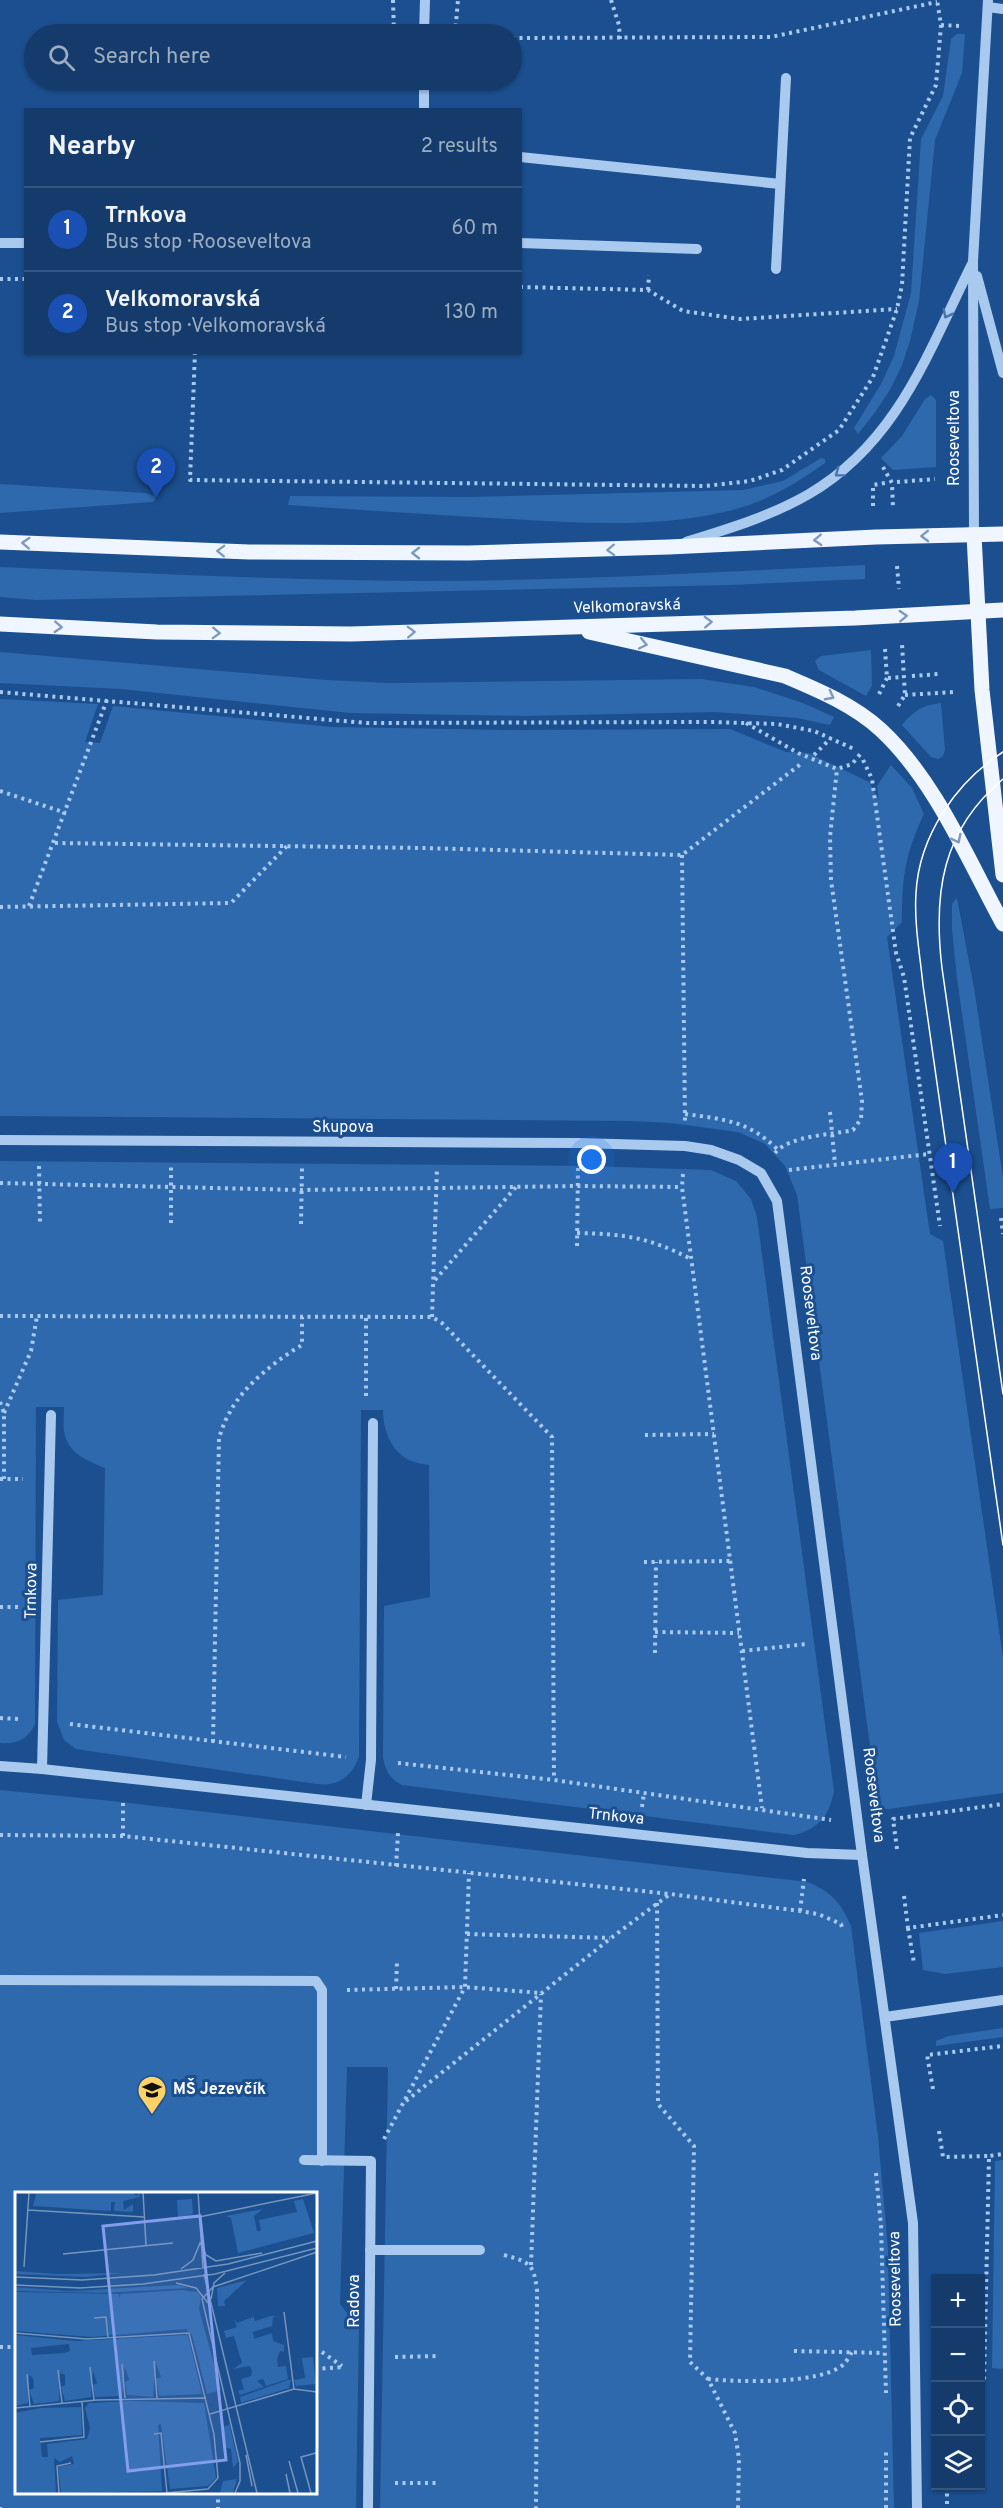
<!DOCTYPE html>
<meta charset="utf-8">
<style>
:root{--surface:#143b6b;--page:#1d4271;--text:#f1f3f6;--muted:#9dadc1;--line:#33557e;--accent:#e797bd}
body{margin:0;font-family:Overpass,sans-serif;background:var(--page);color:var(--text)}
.controls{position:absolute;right:18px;bottom:18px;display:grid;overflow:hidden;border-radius:0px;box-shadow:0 2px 4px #0004}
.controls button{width:54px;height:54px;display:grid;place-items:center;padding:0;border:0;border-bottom:2px solid var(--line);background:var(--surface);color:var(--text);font:30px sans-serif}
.you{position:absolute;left:592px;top:1160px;width:21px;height:21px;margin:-15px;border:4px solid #fff;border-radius:50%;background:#1a73e8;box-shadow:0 0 0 9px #1a73e833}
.badge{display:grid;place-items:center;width:39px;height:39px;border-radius:50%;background:var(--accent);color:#fff;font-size:20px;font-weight:700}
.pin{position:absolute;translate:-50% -50px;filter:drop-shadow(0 2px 3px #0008)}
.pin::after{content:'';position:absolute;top:32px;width:21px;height:18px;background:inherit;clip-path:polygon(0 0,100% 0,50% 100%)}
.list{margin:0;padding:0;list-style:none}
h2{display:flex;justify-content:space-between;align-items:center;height:78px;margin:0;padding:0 24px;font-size:26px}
h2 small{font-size:20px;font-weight:400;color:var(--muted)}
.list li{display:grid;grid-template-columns:39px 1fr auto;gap:18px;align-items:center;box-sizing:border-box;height:84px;padding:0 24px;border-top:2px solid var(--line)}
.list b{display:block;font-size:22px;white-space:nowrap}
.list p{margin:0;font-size:20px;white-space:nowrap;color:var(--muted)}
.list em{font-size:20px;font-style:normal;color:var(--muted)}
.icon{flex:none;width:33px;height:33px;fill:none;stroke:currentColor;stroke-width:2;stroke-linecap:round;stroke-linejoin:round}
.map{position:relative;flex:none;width:1003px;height:2508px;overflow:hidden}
.search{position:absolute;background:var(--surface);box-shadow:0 2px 4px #0004;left:24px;top:24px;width:498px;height:66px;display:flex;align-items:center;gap:15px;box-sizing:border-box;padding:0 21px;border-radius:33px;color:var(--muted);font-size:22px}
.panel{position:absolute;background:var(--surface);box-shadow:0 2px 4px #0004;left:24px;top:108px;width:498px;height:246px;border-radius:0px}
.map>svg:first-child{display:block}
</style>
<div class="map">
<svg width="1003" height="2508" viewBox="0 0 1003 2508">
<rect width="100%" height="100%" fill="#1b4f8f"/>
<g fill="#2e69ad" fill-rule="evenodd">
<polygon points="957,34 965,34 962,73 935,140 919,301 910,341 902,365 891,388 876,411 858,434 854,428 881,384 894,356 911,293 921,139 943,96 951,39"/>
<polygon points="931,395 936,400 936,467 893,470 881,458 902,436 925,399"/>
<path d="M821,458L825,459V463C795,485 761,504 724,512C654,528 581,523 511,519C436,515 362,510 288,505L290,496L470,497L743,490L783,481Z"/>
<polygon points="0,484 145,493 155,496 155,501 152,502 0,513"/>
<path d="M865,565V579L730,585L127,598L36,600L0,597V567C140,573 281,580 421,581C569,581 717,572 865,565Z"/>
<polygon points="871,650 872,686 866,696 819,670 815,661 821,656"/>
<polygon points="0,652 327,680 389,683 701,679 754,687 803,703 834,717 830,725 797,718 715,712 523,716 350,713 121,689 0,683"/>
<path d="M0,699L98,704L85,742L100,743L113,706L333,727L517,730L730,729L786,752L809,753L869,782L879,800L877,786L891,765L912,788L924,814C905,854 902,877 902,922L887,937L930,1234L943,1241L1003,1658V1793L881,1810L875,1784L797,1195L785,1166L765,1144L738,1132L670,1123L633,1121L0,1116Z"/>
<path d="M941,703L945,750L943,756L938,759L931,757L902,725C913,711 923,705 941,703Z"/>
<polygon points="957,898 974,988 1003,1178 1003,1208 990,1209 957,979 952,929 952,904"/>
<path d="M0,1161L589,1166L711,1170L736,1181L751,1199L757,1217L834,1791C829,1816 820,1828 794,1835L402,1785C390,1779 385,1770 383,1757L384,1606L430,1597L429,1465C424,1464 416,1463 411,1461C391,1452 383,1430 383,1410H361L359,1757C352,1776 338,1787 317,1784L76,1749L64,1740L57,1722L58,1600L103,1595L105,1468C87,1461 67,1453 64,1431C63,1423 64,1414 64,1407H36L35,1724C28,1740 16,1744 0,1743Z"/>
<path d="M0,1790L112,1801L808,1882C832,1893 840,1901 851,1926L878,2136L888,2249L894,2508H380L388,2069L387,2067H347L340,2304L359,2328L356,2508H0ZM16,2193H315V2492H16Z"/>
<polygon points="1003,1921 1003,1967 945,1974 923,1970 919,1933"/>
<polygon points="1003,2028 1003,2037 936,2046 936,2041 948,2036"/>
<polygon points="1003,2160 1003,2369 992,2368 995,2161"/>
</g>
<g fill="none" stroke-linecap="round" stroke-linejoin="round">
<g stroke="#a9c9ee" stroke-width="4" stroke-dasharray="3 4.5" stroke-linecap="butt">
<polyline points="393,0 394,34"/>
<polyline points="611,0 619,25 620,39"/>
<polyline points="941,25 961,26"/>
<polyline points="455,34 458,0"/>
<polyline points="512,38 771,37 937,2"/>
<polyline points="0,279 26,279"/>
<polyline points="520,287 648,290 683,311 740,319 897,309"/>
<polyline points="648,290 649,275"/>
<polyline points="195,352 190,480 705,486 750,481 782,470 839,430 873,377 897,309 902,285 910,138 936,85 941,25 937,0"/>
<polyline points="883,467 892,483 893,508"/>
<polyline points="897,482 935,479"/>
<polyline points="873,506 873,485 885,483"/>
<polyline points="897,566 899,589"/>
<polyline points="885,649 887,678 901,677"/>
<polyline points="912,676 939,674"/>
<polyline points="0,692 367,723 712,722 777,724 814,731 854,749"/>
<polyline points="879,694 887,678"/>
<polyline points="905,695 954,692"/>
<polyline points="898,706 905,695 902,644"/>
<polyline points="746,723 798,753 837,769 852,764 862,752"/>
<polyline points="814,755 831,738"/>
<polyline points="863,760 872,779 896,953 904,977 940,1226"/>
<polyline points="0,791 66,813"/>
<polyline points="55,843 423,848 682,855 802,763"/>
<polyline points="682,855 685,1121"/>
<polyline points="29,906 107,700"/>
<polyline points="0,907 231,903 287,846"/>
<polyline points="830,1112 835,1164"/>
<path d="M685,1114C723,1119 749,1121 777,1149"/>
<path d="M775,1153C790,1135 832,1135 853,1130L861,1119L862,1101L831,880L830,837L837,769"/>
<polyline points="39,1166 40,1222"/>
<polyline points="789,1170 929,1154"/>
<polyline points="683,1174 682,1187 762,1808"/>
<polyline points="0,1183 301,1190 577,1186 682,1187"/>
<polyline points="1001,1218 1003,1234"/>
<polyline points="171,1223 171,1167"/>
<polyline points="301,1224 302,1168"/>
<path d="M577,1233C624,1234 648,1237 691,1259"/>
<polyline points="577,1246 578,1168"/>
<polyline points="435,1280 516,1187"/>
<polyline points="0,1316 432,1317 442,1323 552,1437 554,1780"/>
<polyline points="432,1317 437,1168"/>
<polyline points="366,1318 366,1398"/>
<polyline points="0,1402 4,1413 4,1479"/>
<polyline points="4,1413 31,1351 37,1316"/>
<polyline points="645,1435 714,1434"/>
<polyline points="0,1479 23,1479"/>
<polyline points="644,1562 730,1561"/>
<polyline points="0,1607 21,1607"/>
<polyline points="655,1632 739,1633"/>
<polyline points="742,1651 807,1644"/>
<polyline points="655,1653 656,1562"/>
<polyline points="0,1718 18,1719"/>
<polyline points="70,1724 346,1757"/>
<path d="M213,1742L219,1438C222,1429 225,1420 230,1412C243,1386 278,1359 302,1345V1317"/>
<polyline points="398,1763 554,1780 831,1820"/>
<polyline points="642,1807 644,1793"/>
<polyline points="0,1835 123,1836 670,1894 800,1911 818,1914 841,1924 843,1931"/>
<polyline points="123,1836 123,1803"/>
<polyline points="897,1849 893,1819 1003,1804"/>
<polyline points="396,1866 398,1833"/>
<polyline points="904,1896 908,1928 1003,1915"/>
<polyline points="657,1903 658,2104 694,2146 690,2362 708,2379 735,2433 739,2459 738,2508"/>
<polyline points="800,1911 804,1879"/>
<polyline points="908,1928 914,1963"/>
<polyline points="467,1934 610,1938"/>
<polyline points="396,1989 397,1962"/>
<polyline points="347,1990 465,1987 541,1993"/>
<polyline points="933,2089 927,2055 1003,2046"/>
<polyline points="406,2101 611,1938 670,1894"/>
<polyline points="939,2131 943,2157 989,2156"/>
<polyline points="384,2139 465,1987 469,1873"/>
<polyline points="876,2173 881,2226 886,2393"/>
<path d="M504,2255C530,2262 534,2264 537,2291L536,2508"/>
<polyline points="531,2265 541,1994"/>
<polyline points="0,2347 16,2347"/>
<polyline points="315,2350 319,2350 342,2366"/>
<polyline points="794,2351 884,2353"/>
<polyline points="395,2357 440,2356"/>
<polyline points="315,2369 344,2367"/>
<path d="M708,2379C738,2382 821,2385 844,2364C847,2361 850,2355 852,2352"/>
<polyline points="980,2383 984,2383 989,2156 1003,2154"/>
<polyline points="395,2483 440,2483"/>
<polyline points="947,2486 947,2508"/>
<polyline points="218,2492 218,2508"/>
<polyline points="0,2507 0,2508"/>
<polyline points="886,2508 886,2451"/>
</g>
<g stroke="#a9c9ee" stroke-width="10">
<polyline points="988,7 1003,9"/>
<polyline points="424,34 425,0"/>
<polyline points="424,80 424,110"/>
<polyline points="520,157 780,184"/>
<polyline points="0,243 26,243"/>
<polyline points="520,243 697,249"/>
<polyline points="776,269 786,78"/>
<polyline points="977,276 1003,373"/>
<polyline points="974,535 973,261 988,0"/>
<path d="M686,542C728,529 771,516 809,494C898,442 928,352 972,264"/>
<polyline points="0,1140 578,1143 685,1146 711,1150 739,1160 761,1173 777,1201 862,1855 913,2223 917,2508"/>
<polyline points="0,1766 42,1769 807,1853 862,1855"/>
<polyline points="42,1769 51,1415"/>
<polyline points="366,1805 371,1760 373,1423"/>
<polyline points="0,1980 316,1981 322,1990 322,2161"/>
<polyline points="885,2017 1003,2000"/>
<polyline points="304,2160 371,2161 368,2508"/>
<polyline points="370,2250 480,2250"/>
</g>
<g stroke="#f0f6ff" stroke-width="15">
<polyline points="974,535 982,690 1003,875"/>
<polyline points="0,542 249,552 469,553 669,547 876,537 1003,534"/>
<polyline points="0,624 157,632 351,634 855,618 1003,610"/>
<path d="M589,632L785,676C818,690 854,705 881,730C935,780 968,860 1003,924"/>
</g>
<g stroke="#fff" stroke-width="1.5">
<path d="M1003,752C956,782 919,836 916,893C914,923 920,955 923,985L1003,1545"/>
<path d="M1003,779C942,830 933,893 942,968L1003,1394"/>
</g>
</g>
<defs><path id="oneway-chevron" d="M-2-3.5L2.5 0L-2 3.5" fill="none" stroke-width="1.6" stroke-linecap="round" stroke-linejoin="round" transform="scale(1.5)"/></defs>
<g stroke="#4674ac">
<use href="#oneway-chevron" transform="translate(947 314) rotate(117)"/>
<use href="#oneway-chevron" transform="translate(839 473) rotate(143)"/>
</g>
<g stroke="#7b9ac1">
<use href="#oneway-chevron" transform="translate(925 536) rotate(179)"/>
<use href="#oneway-chevron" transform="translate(818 540) rotate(177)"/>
<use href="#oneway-chevron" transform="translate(26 543) rotate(-177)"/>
<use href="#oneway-chevron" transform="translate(611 550) rotate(178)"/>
<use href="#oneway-chevron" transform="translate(221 551) rotate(-178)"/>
<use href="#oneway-chevron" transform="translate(416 553) rotate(-180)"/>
<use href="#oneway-chevron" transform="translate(903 616) rotate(-3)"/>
<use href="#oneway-chevron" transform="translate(708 622) rotate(-2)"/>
<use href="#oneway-chevron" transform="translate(58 627) rotate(3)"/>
<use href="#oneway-chevron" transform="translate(411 632) rotate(-2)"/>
<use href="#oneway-chevron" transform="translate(216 633) rotate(2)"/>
<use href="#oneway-chevron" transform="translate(643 644) rotate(12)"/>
<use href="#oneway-chevron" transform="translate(830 696) rotate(28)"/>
<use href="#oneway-chevron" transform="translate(957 839) rotate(63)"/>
</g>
<defs>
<g id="school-pin" transform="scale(1.5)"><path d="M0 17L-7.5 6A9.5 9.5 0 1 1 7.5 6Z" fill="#ffd166" stroke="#1b4f8f"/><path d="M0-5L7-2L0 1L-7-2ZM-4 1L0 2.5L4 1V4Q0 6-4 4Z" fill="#111"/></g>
</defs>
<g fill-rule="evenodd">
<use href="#school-pin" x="152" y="2090"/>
</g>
<g text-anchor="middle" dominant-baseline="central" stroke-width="6" stroke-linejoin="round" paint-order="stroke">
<g font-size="16" fill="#fff" stroke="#1b4f8f">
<text transform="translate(955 438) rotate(-90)">Rooseveltova</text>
<text transform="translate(627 607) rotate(-2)">Velkomoravská</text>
<text x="343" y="1128">Skupova</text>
<text transform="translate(810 1313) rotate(83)">Rooseveltova</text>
<text transform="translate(32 1591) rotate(-89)">Trnkova</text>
<text transform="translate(873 1795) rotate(83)">Rooseveltova</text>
<text transform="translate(616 1817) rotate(6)">Trnkova</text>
<text transform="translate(896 2279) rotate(-91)">Rooseveltova</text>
<text transform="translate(355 2301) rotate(-90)">Radova</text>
</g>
<g font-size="16" font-weight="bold" fill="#fff" stroke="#1b4f8f" text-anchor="start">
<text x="173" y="2090">MŠ Jezevčík</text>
</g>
</g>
<g transform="translate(15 2192)">
<rect width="302" height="302" fill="#1b4f8f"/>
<path d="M16,0H116L122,4L124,0L125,5L108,9L109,18L118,12V20L99,19L100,10H96V19L18,14L21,3ZM177,7L178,22L163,26L162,8ZM288,7L299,41L223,61L216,26L211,24L248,17L239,24L242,39H246L244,28L282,20L279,9ZM0,79L43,82L108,81L70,85L0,82ZM232,88L209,109L210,114H203L202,96ZM163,93L173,96L86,101L0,99V95L55,99ZM166,98L182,100L186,104L184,117L206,198L192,202L177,143L171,137L77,145L0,139V100L104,102V106L106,102ZM236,117L240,129L256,124H265L258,125L257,134L238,140L239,147L257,141L258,149L269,153V160L265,159L262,167L263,175L271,174L273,187L251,194L248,187L242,189L249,195L225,203L223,199L229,197L226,187L236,184L237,179L235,174L218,177L227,171L225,165L219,144L211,146L209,139L222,135L219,127L222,131L238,125ZM0,143L61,149L173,143L187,202L144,204L141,187L146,185L141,172L138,205L112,203L110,190L114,188L110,175L107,204L80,205L78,193L82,191L78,179L76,205L50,209L46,195L50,193V183L45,181L44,209L19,212L14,198L19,196L18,186L14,183L13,211L0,214ZM54,152L55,159L49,161L17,163L16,156ZM298,165L301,192L281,194L279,188L290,186L287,166ZM276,187L274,196L226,211L225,205ZM117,209L189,211L201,286L193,294L155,297L146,232L143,233L147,299L46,301L43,275L59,272L57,264L45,270L39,266L41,301H0V221L26,216L66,215L67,243L25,246L27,265H33L32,252L72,247L75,236L70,216L74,211ZM213,226L223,270L218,276L216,257L209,255L207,235L214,233ZM222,287L218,301H205L208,289Z" fill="#2e69ad" fill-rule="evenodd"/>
<path fill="none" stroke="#7695bc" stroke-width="1.5" d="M128,0L131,53M183,0L188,76M13,18L129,25M184,25L302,1M185,50L191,63L201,69L247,61M48,62L158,51M9,75L14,0M166,77L178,68L185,51M189,82L242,301M0,85L67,88L139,83L213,72L302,49M161,91L181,96L193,111M0,93L65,96L128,92L200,82L302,56M196,107L199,91L210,81M269,120L279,197M79,126L91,125L93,146M0,141L72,147L174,141L199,242L203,286L193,297L150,301M139,169L142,206M107,172L110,206M75,175L79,208M43,178L47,211M12,182L15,215M0,216L82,208L191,206M195,222L279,197L302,200M139,242L146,241L152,301M25,250L69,245L67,209M231,263L237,294M274,269L283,301M271,282L275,301M44,301L42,274L56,271M220,301L225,289V271L187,107L198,95L302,60M296,301L286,265L301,261"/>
<path fill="#839eea" fill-opacity="0.15" stroke="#839eea" stroke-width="3" d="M185,24L211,268L113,279L88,34Z"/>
<rect width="302" height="302" fill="none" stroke="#fff" stroke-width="3"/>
</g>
</svg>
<div class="controls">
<button>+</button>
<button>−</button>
<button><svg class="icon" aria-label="locate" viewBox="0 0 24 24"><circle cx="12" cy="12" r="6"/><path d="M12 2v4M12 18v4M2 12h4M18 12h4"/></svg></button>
<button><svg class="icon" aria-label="layers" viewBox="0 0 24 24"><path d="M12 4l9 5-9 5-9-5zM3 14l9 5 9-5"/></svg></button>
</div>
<div class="you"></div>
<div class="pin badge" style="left:953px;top:1193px;background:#1a4fb4">1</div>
<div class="pin badge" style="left:156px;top:498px;background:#1a4fb4">2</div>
<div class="search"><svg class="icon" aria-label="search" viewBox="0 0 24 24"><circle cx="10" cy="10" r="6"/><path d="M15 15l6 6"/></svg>Search here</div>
<section class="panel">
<h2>Nearby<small>2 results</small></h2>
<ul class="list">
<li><span class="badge" style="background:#1a4fb4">1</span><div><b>Trnkova</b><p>Bus stop · Rooseveltova</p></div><em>60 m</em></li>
<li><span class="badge" style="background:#1a4fb4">2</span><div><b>Velkomoravská</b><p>Bus stop · Velkomoravská</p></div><em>130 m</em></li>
</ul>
</section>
</div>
